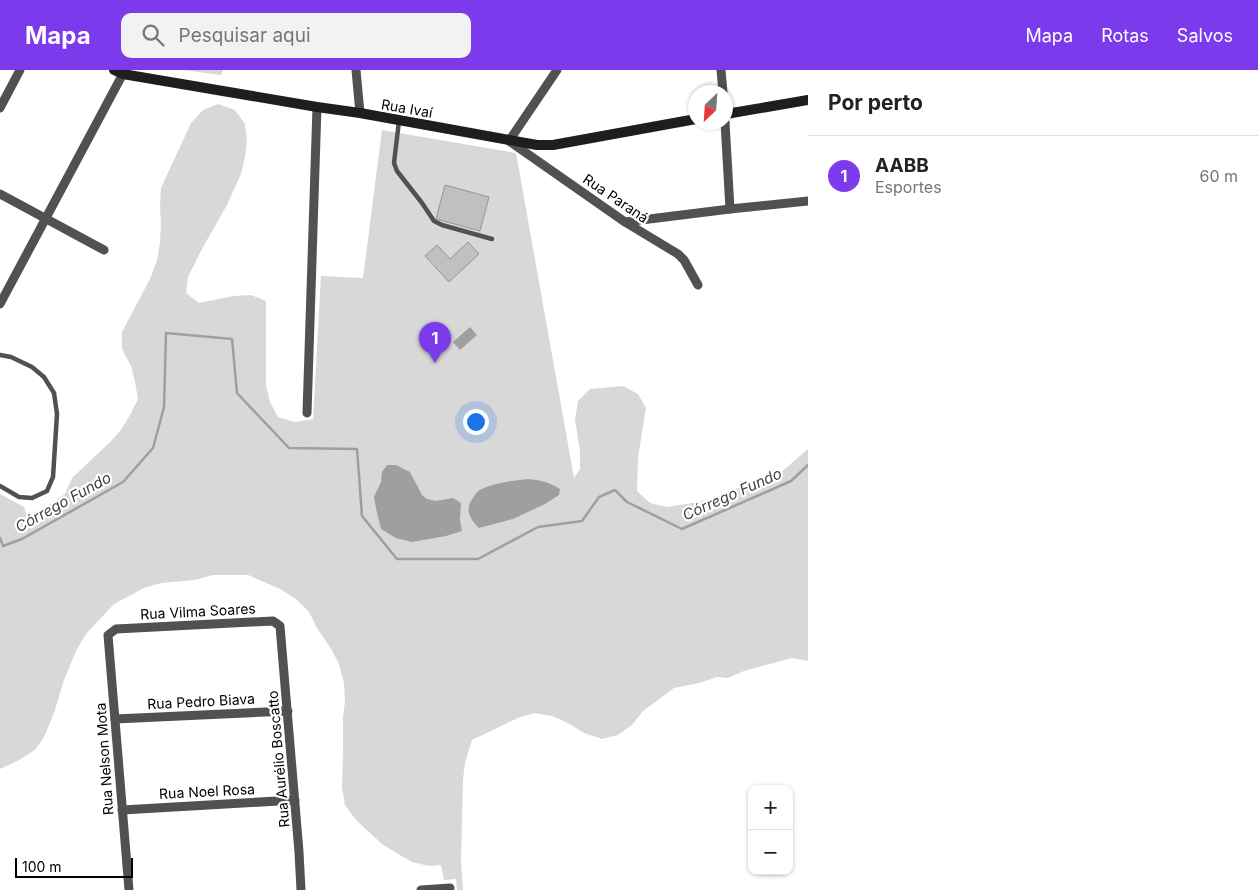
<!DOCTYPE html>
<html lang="pt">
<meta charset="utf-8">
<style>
:root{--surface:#fff;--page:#f2f2f2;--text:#222;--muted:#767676;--line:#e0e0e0;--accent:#7c3aed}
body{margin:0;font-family:Inter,sans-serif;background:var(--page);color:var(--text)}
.controls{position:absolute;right:15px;bottom:15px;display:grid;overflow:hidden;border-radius:10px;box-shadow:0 1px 4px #0004}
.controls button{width:45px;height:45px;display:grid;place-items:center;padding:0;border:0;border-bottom:1px solid var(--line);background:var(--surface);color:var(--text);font:25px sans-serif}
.compass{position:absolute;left:688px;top:15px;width:45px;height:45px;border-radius:50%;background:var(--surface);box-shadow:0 1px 4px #0004;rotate:205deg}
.scale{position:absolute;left:15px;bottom:12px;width:118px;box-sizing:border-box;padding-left:5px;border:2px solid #000;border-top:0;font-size:14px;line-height:18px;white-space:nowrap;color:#000;-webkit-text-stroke:4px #fff;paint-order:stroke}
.you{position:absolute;left:475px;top:351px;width:18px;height:18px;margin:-12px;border:4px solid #fff;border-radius:50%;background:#1a73e8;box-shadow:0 0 0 8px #1a73e833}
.badge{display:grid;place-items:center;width:32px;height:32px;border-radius:50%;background:var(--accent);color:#fff;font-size:16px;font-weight:700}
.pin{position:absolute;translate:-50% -41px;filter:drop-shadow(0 1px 2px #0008)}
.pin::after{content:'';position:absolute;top:26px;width:18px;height:15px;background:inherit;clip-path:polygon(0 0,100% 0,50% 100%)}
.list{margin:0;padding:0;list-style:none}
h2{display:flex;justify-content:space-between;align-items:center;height:65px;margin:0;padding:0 20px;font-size:21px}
h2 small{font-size:16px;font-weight:400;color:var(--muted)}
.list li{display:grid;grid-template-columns:32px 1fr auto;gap:15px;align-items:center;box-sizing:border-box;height:80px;padding:0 20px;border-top:1px solid var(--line)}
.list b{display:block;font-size:19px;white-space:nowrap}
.list p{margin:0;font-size:16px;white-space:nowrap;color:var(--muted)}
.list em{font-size:16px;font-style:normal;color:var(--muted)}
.icon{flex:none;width:28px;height:28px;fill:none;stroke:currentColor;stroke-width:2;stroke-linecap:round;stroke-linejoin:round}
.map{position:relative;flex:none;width:808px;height:820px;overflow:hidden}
header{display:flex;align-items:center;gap:30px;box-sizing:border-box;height:70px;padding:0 25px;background:var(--accent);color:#fff}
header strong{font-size:24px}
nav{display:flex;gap:28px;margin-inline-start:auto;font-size:18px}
.search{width:350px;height:45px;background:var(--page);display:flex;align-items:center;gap:12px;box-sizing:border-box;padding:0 18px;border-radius:10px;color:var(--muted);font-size:19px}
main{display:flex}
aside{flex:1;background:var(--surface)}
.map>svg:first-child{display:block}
</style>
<header>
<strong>Mapa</strong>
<div class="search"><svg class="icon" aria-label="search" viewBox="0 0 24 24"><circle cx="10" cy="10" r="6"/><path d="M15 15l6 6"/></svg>Pesquisar aqui</div>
<nav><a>Mapa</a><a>Rotas</a><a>Salvos</a></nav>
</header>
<main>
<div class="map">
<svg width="808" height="820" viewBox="0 0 808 820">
<rect width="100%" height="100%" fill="#fff"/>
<g fill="#d8d8d8">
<polygon points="183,0 223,0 221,5"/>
<polygon points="218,34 235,40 245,54 247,71 245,87 241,104 227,135 203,177 188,207 186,223 199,233 233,226 251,225 266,231 266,316 270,332 278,347 295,352 313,349 321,206 363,208 382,60 516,83 574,408 580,399 580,382 575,349 578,331 590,319 623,316 638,324 646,338 638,387 637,421 650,433 667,437 698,432 715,428 730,421 779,404 808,379 808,591 792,588 744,601 728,608 717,607 699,613 674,618 643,641 632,655 618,665 602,669 584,663 568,653 552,646 534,643 518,648 472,670 465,693 463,710 461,791 463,820 457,820 456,809 444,810 441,795 429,796 412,792 398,784 382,774 356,750 345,735 342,718 343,682 343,647 345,631 344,613 339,594 330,577 317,558 309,542 296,529 280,519 248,505 213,505 195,510 161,513 144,518 114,534 86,564 77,579 64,610 54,643 45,665 36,679 21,689 0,699 0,424 24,437 27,446 50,434 65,424 72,408 110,372 121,360 130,345 138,329 135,312 131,296 122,279 122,262 151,207 157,190 160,173 161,154 160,136 161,118 191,53 203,40"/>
</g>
<g fill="#9f9f9f">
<polygon points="470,257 477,265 460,280 453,272"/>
<polygon points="387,395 396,395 410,402 422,425 427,429 436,431 453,428 461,433 460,450 462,461 446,466 412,472 396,468 381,459 377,443 374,427 381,412 382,402"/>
<path d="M528,409C540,410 549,412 560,419L559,425L545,434L513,449L479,458C471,450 465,442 471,431C473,428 475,424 478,421C488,414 515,410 528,409Z"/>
</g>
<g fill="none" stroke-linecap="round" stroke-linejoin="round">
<polyline stroke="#9f9f9f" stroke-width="2.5" points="0,468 3,476 22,469 123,412 153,378 164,337 166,263 232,269 237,323 289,378 357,379 362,446 397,489 478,489 538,457 582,451 599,427 615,420 627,432 682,459 791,411 808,395"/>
</g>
<g fill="#c0c0c0" stroke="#959595">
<polygon points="445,115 489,127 480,161 436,149"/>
<polygon points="468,172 479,184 449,212 425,186 437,175 450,189"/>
</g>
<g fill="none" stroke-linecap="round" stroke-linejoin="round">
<g stroke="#515151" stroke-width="4.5">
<polyline points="399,51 394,93 397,101 422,133 434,151 442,155 492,169"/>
<polyline points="0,285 11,287 32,297 44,307 54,323 57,344 53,407 47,421 32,428 19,427 0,416"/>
</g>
<g stroke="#515151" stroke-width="9">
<polyline points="356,0 360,43"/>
<polyline points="557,0 509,71 625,152 678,184 684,190 698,215"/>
<polyline points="721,0 723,22"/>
<polyline points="0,38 20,0"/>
<polyline points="725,52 730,139"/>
<polyline points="0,124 104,180"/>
<polyline points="625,152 730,139 808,131"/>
<polyline points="0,234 125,0"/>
<polyline points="307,343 317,37"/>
<polyline points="115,649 288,641"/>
<polyline points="122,740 295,730"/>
<polyline points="129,820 108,565 116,559 273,551 280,556 299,782 301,820"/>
<polyline points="421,820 450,818"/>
</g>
<g stroke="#1e1e1e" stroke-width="10">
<polyline points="114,0 123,4 317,37 360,43 537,75 553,75 696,49"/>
<polyline points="726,44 808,30"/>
</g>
</g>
<g text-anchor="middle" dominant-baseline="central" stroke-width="4.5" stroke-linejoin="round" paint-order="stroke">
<g font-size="14" fill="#000" stroke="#fff">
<text transform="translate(407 38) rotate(10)">Rua Ivaí</text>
<text transform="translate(616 128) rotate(34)">Rua Paraná</text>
<text transform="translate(198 541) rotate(-3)">Rua Vilma Soares</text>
<text transform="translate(201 631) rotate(-3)">Rua Pedro Biava</text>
<text transform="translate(104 689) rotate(-94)">Rua Nelson Mota</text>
<text transform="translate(278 689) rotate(-95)">Rua Aurélio Boscatto</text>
<text transform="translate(207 721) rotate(-3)">Rua Noel Rosa</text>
</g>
<g font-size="15" font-style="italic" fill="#404040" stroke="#fff">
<text transform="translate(732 424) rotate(-24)">Córrego Fundo</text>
<text transform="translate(63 432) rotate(-29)">Córrego Fundo</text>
</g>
</g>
</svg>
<div class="controls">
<button>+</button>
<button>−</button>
</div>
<svg class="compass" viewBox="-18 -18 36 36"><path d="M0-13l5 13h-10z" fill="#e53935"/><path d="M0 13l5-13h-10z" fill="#767676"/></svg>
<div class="scale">100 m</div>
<div class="you"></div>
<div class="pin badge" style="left:435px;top:293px">1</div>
</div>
<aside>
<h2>Por perto<small></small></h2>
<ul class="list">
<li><span class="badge">1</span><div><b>AABB</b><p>Esportes</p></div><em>60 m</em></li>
</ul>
</aside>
</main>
